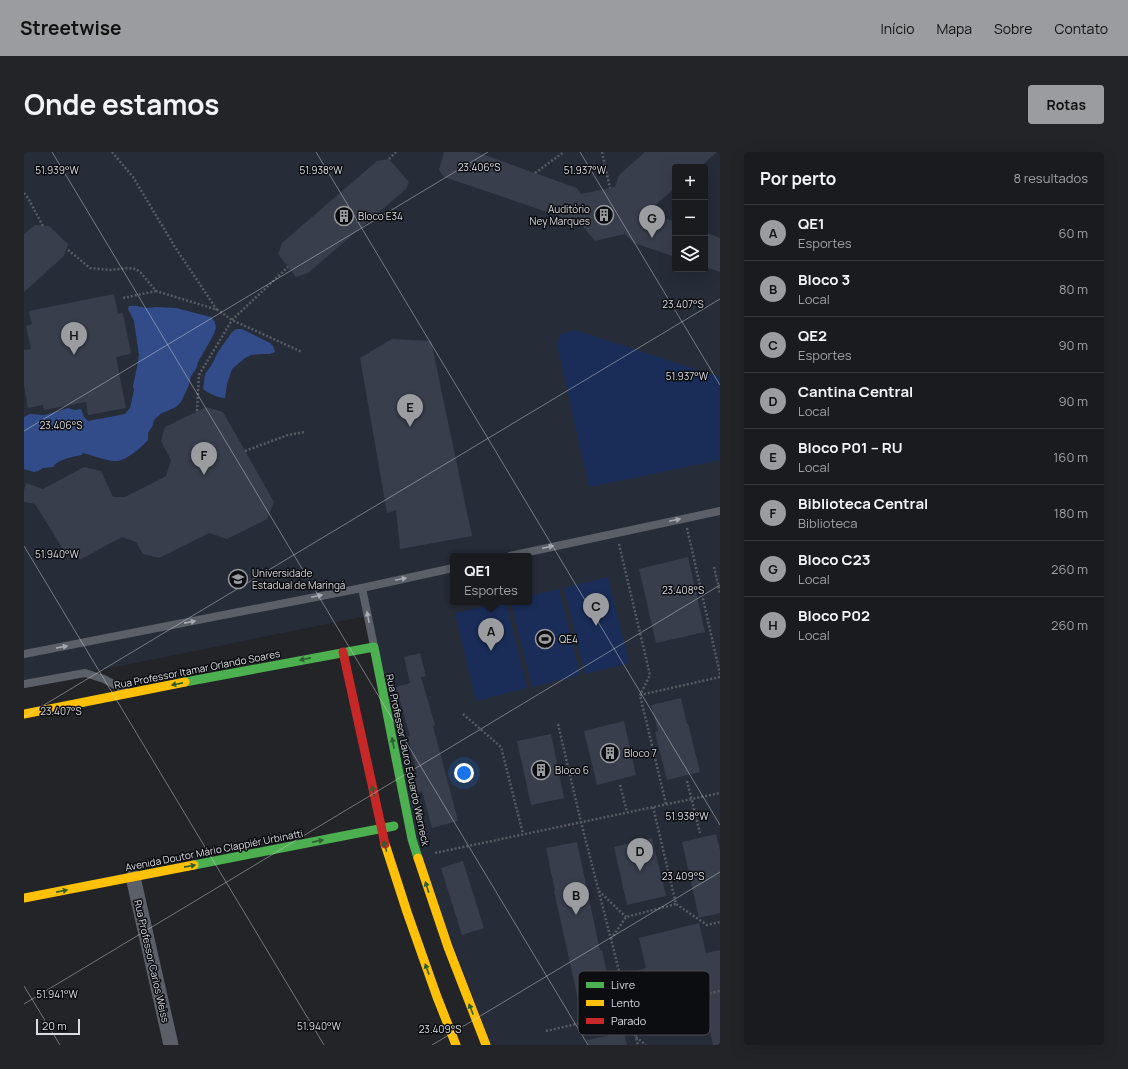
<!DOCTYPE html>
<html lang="pt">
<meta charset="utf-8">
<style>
:root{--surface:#1a1b1e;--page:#232427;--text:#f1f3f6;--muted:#9fa1a4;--line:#38393c;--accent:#9a9ca0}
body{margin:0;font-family:Manrope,sans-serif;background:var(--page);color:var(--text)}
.controls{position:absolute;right:12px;top:12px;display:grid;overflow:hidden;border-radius:4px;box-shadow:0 4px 16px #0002}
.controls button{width:36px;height:36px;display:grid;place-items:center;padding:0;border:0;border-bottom:1px solid var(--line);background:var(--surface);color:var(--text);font:20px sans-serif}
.scale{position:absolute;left:12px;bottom:10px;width:44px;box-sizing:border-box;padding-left:4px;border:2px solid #dadce1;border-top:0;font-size:11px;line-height:14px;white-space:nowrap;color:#dadce1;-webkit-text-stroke:3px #0b0d10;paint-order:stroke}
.you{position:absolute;left:440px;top:621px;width:14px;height:14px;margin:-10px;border:3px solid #fff;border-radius:50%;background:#1a73e8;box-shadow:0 0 0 6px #1a73e833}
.badge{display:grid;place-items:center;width:26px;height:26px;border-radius:50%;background:var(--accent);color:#111;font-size:13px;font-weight:700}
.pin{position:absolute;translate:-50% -33px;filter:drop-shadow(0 1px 2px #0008)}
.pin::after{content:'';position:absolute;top:21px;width:14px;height:12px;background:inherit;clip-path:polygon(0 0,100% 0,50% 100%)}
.popup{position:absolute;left:426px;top:401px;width:82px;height:52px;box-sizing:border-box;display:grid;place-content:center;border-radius:4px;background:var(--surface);filter:drop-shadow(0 1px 3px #0005);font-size:13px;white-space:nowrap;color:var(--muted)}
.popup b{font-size:15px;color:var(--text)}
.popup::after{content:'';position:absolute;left:50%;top:100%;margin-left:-8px;border:8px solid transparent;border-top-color:var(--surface)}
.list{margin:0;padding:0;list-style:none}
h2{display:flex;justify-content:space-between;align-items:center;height:52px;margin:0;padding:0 16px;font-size:17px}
h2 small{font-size:13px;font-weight:400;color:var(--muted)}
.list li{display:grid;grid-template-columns:26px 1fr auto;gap:12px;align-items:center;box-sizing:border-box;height:56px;padding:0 16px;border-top:1px solid var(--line)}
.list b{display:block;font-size:15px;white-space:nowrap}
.list p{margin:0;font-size:13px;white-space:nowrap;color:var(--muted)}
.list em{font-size:13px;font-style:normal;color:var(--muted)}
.icon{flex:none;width:22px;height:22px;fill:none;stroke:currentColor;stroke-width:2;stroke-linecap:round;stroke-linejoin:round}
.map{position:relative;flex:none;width:696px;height:893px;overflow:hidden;border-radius:4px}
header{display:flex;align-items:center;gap:24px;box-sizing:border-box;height:56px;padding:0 20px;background:var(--accent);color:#111}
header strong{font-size:19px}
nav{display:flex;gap:22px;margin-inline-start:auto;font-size:14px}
.intro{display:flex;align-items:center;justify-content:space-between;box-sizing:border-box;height:96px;padding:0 24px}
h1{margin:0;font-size:28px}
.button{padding:10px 18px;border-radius:4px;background:var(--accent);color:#111;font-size:14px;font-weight:700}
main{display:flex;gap:24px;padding:0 24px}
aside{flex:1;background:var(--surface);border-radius:4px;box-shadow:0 4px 16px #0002}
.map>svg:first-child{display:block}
</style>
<header>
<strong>Streetwise</strong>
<nav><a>Início</a><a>Mapa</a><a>Sobre</a><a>Contato</a></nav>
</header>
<div class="intro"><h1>Onde estamos</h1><a class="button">Rotas</a></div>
<main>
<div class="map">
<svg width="696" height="893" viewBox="0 0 696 893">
<rect width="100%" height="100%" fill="#232428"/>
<path fill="#262c38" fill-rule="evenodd" d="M0,0H696V893H467L397,708L366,558L348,463L61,521L0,534ZM651,15H681V117H651ZM429,404H505V450H429Z"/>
<g fill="#1a2d58">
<polygon points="551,178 696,225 696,308 565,335 533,192 537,182"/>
<polygon points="584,425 605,511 561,522 540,436"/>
<polygon points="535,437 556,523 508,535 487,450 505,450 505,444"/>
<polygon points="477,450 482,450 503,536 452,549 431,461"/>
</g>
<g fill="#314c88">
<path d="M105,154H113L122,156L132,155L152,156L187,165L191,170L192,176L189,184L174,210L172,217L167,224L165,233L157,250L152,255L136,262L130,268L128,275L124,281V288C118,295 103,308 93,309C84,310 68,303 59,301L58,303C49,305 34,307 29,315L19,316L14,319L10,320L0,317V265L6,262L21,263L44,256L51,258L57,257L60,265L64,269L101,262L106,256L110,238L109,234L113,215L115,203L110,169L104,157Z"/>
<path d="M212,177H218L246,191L249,194L251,200L246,202H239L227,203L221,206L208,217L203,232L201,246C195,246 183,241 179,237L181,222L188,212L194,200L208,180Z"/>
</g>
<g fill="#383e4c">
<polygon points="420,0 452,0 553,36 557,42 591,35 595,23 621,0 693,0 676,15 651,15 651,36 623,60 651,70 651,105 610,91 601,82 571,89 552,66 547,68 420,25 415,18"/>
<polygon points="365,7 385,30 382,37 284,121 272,125 254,102 258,91 353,9"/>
<polygon points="11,73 25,74 44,92 40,104 0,140 0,82"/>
<polygon points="681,80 696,86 696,120 681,115"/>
<polygon points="90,142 94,162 99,161 107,202 92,205 102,256 64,263 62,250 20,258 19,253 4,256 0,233 0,198 7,197 2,174 8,172 5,159"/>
<polygon points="368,187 407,189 448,384 376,397 372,358 363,361 336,206"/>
<polygon points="182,255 199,260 250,350 243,367 203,387 185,381 135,406 119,402 112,390 98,385 57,407 42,402 11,352 0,350 0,338 2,331 19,337 60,315 77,319 89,345 101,345 142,324 147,308 137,289 141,275"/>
<polygon points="664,405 681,480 632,491 615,417"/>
<polygon points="396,501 402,524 397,525 411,573 409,574 434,669 408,676 398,639 393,641 388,622 393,621 384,585 386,584 372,535 386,531 380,505"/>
<polygon points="657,546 663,572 664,572 676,620 643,628 631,580 634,579 627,553"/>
<polygon points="600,569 612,623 573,633 560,579"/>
<polygon points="527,582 540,646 507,653 493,589"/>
<polygon points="692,682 696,698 696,761 675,766 658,690"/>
<polygon points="628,686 642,744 603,753 590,695"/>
<polygon points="553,690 576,799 578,798 591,858 558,865 530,739 531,739 522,696"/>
<polygon points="439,709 460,776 438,783 417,716"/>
<polygon points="675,771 682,801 696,798 696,893 689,893 676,834 616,848 609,820 622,816 615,786"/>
<polygon points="600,880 603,893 564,893 563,888"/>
</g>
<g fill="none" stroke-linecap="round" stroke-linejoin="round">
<g stroke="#595b63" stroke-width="2.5" stroke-dasharray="2 2" stroke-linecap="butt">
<polyline points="88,0 109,25 151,95 193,158"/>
<polyline points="578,0 586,36"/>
<polyline points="365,7 372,0"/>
<polyline points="511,21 540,0"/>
<polyline points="0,41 4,46 19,74"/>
<polyline points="44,98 66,116 86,118 104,116 112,117 117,121 132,139 194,158 208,168 278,200"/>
<polyline points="99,146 132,139"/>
<polyline points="173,259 175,223 208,168 264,115"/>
<polyline points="221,299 264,283 281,280"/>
<polyline points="663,376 696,522"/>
<polyline points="595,392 626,523 616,543"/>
<polyline points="690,415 696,441"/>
<polyline points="439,562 477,595 499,682"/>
<polyline points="534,572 557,670 614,893"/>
<polyline points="663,629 676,681"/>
<polyline points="596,633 603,660"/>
<polyline points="642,652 616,543 696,525"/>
<polyline points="629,655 652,752 683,773 696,770"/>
<polyline points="411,701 696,641"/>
<polyline points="575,739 602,765"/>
<polyline points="587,787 602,765 652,752"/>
<polyline points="522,879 696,839"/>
<polyline points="612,885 622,893"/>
</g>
<g stroke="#5a5f68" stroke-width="8">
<polyline points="486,404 696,359"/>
<polyline points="338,436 350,494"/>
<polyline points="0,502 338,436 429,416"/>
<polyline points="0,532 61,521 80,527 100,538"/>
</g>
<polyline stroke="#5a5f68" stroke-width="15" points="109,725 147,893"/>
<g stroke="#4caf50" stroke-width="9">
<polyline points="161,530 350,495 388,687 394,706"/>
<polyline points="170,713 370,674"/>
</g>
<g stroke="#ffc107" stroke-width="9">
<polyline points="0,562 161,530"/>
<polyline points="361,692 383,760 413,845 432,893"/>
<polyline points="394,706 424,795 462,893"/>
<polyline points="0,746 170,713"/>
</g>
<polyline stroke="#c62828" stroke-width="9" points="319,500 361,692"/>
</g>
<defs><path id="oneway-solid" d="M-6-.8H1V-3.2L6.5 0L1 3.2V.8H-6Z"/></defs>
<g fill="#a7aab1">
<use href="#oneway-solid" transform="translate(651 368) rotate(-12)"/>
<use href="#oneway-solid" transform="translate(524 395) rotate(-13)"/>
<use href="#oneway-solid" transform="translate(377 427) rotate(-12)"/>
<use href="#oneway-solid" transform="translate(293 444) rotate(-12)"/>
<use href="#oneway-solid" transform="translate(344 465) rotate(-101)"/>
<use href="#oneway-solid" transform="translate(166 470) rotate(-11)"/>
<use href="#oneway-solid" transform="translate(38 495) rotate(-11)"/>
</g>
<g fill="#2c5e30">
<use href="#oneway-solid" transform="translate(281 507) rotate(169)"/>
<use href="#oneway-solid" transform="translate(153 532) rotate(169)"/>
<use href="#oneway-solid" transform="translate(369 591) rotate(-101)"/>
<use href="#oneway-solid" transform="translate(349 639) rotate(-102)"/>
<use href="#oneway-solid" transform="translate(294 689) rotate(-11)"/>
<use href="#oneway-solid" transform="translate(361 694) rotate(-106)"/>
<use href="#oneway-solid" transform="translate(166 714) rotate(-11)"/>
<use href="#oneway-solid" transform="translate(403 735) rotate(-108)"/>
<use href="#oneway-solid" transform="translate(38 739) rotate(-11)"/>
<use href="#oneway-solid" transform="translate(403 817) rotate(-110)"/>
<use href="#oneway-solid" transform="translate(447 857) rotate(-111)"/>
</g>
<path fill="none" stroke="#dadce1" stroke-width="1" stroke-opacity="0.45" d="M28,0L564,893M292,0L696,673M556,0L696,233M0,279L464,0M0,394L300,893M0,565L696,147M0,834L36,893M0,852L696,433M408,893L696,720"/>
<defs>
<g id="building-ring" transform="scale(1)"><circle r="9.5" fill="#0b0d10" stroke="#9a9ca0" stroke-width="1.5"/><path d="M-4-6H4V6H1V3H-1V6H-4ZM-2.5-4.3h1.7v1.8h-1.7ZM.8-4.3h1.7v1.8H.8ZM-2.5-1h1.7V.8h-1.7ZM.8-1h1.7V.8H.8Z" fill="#9a9ca0"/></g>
<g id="university-ring" transform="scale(1)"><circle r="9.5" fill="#0b0d10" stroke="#9a9ca0" stroke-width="1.5"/><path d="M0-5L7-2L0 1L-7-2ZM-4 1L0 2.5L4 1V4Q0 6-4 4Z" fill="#9a9ca0"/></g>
<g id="stadium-ring" transform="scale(1)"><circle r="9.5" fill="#0b0d10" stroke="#9a9ca0" stroke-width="1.5"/><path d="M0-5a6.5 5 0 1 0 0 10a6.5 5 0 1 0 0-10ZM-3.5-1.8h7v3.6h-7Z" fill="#9a9ca0"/></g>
</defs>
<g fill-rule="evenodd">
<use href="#building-ring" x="580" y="63"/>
<use href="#building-ring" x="320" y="64"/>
<use href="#university-ring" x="214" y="427"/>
<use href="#stadium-ring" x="521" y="487"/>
<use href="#building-ring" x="586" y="601"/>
<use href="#building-ring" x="517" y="618"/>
</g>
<g text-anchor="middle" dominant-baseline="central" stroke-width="3" stroke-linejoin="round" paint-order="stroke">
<g font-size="10" fill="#dadce1" stroke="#0b0d10" text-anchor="start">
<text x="566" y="57" text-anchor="end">Auditório<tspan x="566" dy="12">Ney Marques</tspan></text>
<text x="334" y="64">Bloco E34</text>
<text x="228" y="421">Universidade<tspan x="228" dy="12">Estadual de Maringá</tspan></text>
<text x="535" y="487">QE4</text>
<text x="600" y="601">Bloco 7</text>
<text x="531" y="618">Bloco 6</text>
</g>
<g font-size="10" fill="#dadce1" stroke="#0b0d10">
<text transform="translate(173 517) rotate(-11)">Rua Professor Itamar Orlando Soares</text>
<text transform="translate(384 608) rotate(78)">Rua Professor Lauro Eduardo Werneck</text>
<text transform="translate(190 698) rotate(-11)">Avenida Doutor Mário Clappiér Urbinatti</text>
<text transform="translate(128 809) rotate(77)">Rua Professor Carlos Weiss</text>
</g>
</g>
<rect x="554" y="819" width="132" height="64" rx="6" fill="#0b0d10" stroke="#494b4f" stroke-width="1"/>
<rect x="562" y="830" width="18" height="6" fill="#4caf50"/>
<rect x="562" y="848" width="18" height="6" fill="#ffc107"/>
<rect x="562" y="866" width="18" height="6" fill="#c62828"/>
<g font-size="11" fill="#dadce1">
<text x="587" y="837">Livre</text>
<text x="587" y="855">Lento</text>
<text x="587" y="873">Parado</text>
</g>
<g font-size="10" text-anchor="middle" fill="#dadce1" stroke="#0b0d10" stroke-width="3" stroke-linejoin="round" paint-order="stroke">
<text x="455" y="19">23.406°S</text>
<text x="297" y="22">51.938°W</text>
<text x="33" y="22">51.939°W</text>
<text x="561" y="22">51.937°W</text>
<text x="659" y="156">23.407°S</text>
<text x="663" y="228">51.937°W</text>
<text x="37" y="277">23.406°S</text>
<text x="33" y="406">51.940°W</text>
<text x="659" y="442">23.408°S</text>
<text x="37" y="563">23.407°S</text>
<text x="663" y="668">51.938°W</text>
<text x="659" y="728">23.409°S</text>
<text x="33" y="846">51.941°W</text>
<text x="295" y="878">51.940°W</text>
<text x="416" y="881">23.409°S</text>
</g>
</svg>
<div class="controls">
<button>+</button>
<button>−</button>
<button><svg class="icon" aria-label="layers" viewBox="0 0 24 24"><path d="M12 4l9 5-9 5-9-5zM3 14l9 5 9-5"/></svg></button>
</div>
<div class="scale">20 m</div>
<div class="you"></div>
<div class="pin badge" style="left:467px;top:499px">A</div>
<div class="popup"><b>QE1</b>Esportes</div>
<div class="pin badge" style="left:552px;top:763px">B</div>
<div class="pin badge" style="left:572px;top:474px">C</div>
<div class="pin badge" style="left:616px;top:719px">D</div>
<div class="pin badge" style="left:386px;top:275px">E</div>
<div class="pin badge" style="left:180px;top:323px">F</div>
<div class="pin badge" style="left:628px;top:86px">G</div>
<div class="pin badge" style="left:50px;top:203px">H</div>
</div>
<aside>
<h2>Por perto<small>8 resultados</small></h2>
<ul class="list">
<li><span class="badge">A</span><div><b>QE1</b><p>Esportes</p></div><em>60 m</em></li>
<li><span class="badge">B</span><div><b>Bloco 3</b><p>Local</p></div><em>80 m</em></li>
<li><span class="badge">C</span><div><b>QE2</b><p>Esportes</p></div><em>90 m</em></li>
<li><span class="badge">D</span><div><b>Cantina Central</b><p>Local</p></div><em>90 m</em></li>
<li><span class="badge">E</span><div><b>Bloco P01 – RU</b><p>Local</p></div><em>160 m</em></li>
<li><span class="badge">F</span><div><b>Biblioteca Central</b><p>Biblioteca</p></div><em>180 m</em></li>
<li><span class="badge">G</span><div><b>Bloco C23</b><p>Local</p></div><em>260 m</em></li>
<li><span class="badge">H</span><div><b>Bloco P02</b><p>Local</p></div><em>260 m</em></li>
</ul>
</aside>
</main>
